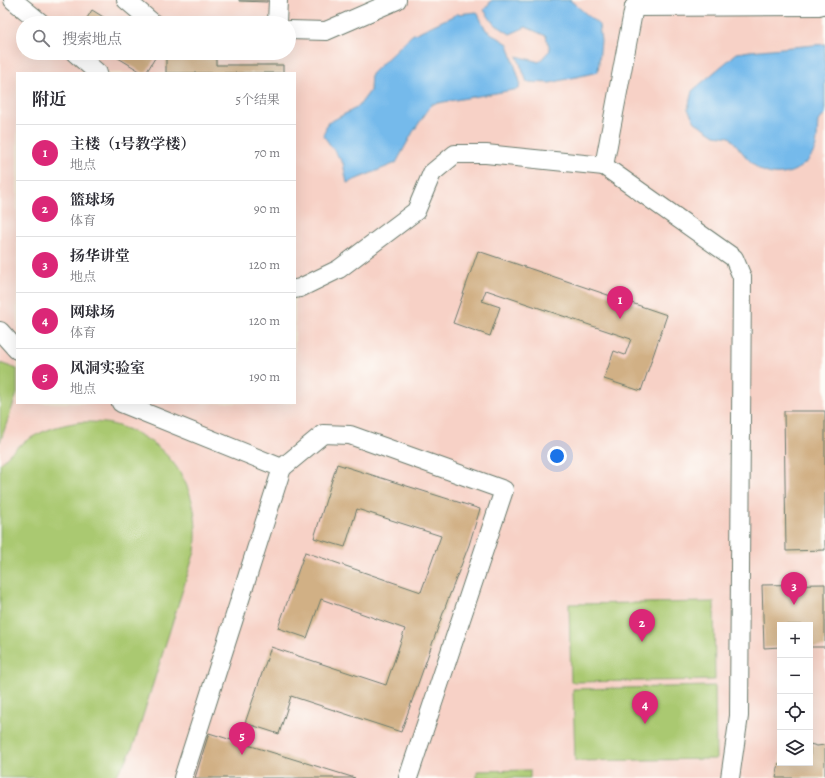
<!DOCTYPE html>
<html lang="zh">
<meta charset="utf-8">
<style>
:root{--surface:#fff;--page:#f2f2f3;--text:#2b2b33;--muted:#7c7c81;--line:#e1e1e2;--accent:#db2777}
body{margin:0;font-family:Alegreya,"Noto Serif SC",serif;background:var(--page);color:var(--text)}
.controls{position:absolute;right:12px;bottom:12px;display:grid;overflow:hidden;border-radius:0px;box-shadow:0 4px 16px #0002}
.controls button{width:36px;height:36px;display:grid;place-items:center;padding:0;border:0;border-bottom:1px solid var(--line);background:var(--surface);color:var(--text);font:20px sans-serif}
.you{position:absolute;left:557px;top:456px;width:14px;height:14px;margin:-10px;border:3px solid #fff;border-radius:50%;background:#1a73e8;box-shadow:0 0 0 6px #1a73e833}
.badge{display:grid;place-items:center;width:26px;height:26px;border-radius:50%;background:var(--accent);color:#fff;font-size:13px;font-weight:700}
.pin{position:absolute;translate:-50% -33px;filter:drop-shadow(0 1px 2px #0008)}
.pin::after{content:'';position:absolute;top:21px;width:14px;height:12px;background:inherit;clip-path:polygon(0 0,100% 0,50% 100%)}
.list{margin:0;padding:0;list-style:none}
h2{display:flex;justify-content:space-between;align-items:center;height:52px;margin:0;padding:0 16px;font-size:17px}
h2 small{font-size:13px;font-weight:400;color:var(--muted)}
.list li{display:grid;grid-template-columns:26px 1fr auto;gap:12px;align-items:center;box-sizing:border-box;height:56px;padding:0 16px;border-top:1px solid var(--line)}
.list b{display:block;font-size:15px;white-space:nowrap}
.list p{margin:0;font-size:13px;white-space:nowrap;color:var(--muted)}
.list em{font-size:13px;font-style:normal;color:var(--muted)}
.icon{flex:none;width:22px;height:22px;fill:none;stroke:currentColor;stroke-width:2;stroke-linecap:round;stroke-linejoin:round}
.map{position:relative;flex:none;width:825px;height:778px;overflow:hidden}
.search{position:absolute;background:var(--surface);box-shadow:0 4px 16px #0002;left:16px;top:16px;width:280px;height:44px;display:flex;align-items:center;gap:10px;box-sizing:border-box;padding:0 14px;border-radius:22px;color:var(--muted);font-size:15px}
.panel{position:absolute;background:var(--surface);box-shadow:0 4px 16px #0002;left:16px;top:72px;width:280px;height:332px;border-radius:0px}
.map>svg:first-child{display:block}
</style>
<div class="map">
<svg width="825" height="778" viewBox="0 0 825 778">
<rect width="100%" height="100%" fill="#fdfcf7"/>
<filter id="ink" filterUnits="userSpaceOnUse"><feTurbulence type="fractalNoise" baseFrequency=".025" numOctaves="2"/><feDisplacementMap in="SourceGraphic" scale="8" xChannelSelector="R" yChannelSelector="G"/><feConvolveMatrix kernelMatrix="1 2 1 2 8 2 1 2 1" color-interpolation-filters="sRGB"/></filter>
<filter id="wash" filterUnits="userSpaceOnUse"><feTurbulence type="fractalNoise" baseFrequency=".012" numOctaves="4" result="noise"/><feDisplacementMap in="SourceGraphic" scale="16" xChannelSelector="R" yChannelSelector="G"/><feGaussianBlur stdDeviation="0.9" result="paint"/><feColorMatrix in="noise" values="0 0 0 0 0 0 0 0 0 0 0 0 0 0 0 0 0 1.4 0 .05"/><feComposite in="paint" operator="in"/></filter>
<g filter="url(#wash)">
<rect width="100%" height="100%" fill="#f5ead4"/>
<path fill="#f7d1c6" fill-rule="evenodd" d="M0,0H825V778H0ZM23,23H289V53H23ZM17,73H295V403H17ZM780,625H810V763H780Z"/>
<g fill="#aac971" stroke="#648352">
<polygon points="0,363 17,369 17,394 0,442"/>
<path d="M81,422C93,422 104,422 115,425C174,442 202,492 195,551L134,744L127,759L114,778H0V464C22,438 49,426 81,422Z"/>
<polygon points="714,602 715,680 571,682 569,604"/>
<polygon points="715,686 716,759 575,761 573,689"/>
<polygon points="530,770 530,778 477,778 477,771"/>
</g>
<g fill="#75baeb" stroke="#4a7c90">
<polygon points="492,0 570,0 599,25 601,41 598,72 550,83 527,82 517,56 539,62 550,50 546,36 526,27 510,34 493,23 484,10"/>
<polygon points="477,12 486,30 508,44 520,82 519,89 432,104 413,132 396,163 347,183 343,163 323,135 328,123 358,107 370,91 371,74 412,35 457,14"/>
<path d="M825,44V115L818,121C817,129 818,141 815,149C807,170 779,182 759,169C748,161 739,148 730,137L715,135L695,122L688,109L692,91L737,53L750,51Z"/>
</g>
<g id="blocks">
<g fill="#d1b085">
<polygon points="239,0 267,0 267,2 239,1"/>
<polygon points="92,10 113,23 84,23"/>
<polygon points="110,53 158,53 146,73 143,73"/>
<polygon points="166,56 216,56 216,65 283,65 283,73 166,73"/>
<polygon points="478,251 667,315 641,391 604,379 614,351 625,355 631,339 486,290 482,301 500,307 490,336 453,323"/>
<polygon points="784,411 825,411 825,550 786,551"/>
<polygon points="337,464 480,509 469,545 447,602 401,732 291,696 279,734 245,723 271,647 386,685 405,629 321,599 307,638 278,628 305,552 421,592 441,536 357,509 345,547 314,538"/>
<polygon points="825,584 825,647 810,647 810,625 780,625 780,647 764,648 762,585"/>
<polygon points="209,733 355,778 195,778"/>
<polygon points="810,744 817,746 825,745 825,778 776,778 779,763 810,763"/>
</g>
</g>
</g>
<g filter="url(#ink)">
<use href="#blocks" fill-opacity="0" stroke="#6a7a6c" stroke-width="1"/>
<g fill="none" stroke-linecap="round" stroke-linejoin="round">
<g stroke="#6a7a6c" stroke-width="20">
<g id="minor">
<polyline points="13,0 41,23"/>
<polyline points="126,0 153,23"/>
<polyline points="634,7 604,166 734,258 742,277 739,716 730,778"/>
<polyline points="634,7 819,6 825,4"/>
<polyline points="277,23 278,0"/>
<polyline points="289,30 326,31 397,0"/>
<polyline points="75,53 98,73"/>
<polyline points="295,289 300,288 339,269 416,211 432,173 455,154 486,154 604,166"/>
<polyline points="0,331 17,350"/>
<polyline points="121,403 282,468 183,778"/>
<polyline points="282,468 323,434 350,435 504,490 408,778"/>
</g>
</g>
<use href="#minor" stroke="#fff" stroke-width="18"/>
</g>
</g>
</svg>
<div class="controls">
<button>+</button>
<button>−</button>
<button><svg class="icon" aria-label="locate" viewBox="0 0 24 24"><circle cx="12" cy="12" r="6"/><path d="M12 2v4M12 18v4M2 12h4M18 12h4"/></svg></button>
<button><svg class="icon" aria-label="layers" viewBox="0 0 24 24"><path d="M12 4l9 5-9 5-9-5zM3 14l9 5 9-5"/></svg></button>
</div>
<div class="you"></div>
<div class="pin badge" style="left:620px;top:319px">1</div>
<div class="pin badge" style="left:642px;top:642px">2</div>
<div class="pin badge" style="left:794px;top:605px">3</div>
<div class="pin badge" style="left:645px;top:724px">4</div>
<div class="pin badge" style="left:242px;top:755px">5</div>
<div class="search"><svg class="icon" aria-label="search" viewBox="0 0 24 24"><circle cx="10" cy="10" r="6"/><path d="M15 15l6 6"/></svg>搜索地点</div>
<section class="panel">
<h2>附近<small>5个结果</small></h2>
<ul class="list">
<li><span class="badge">1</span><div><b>主楼（1号教学楼）</b><p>地点</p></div><em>70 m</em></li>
<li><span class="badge">2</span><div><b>篮球场</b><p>体育</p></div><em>90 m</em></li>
<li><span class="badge">3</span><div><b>扬华讲堂</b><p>地点</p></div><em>120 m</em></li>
<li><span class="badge">4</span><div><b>网球场</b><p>体育</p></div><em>120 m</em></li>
<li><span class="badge">5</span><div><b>风洞实验室</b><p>地点</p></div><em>190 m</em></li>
</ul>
</section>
</div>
